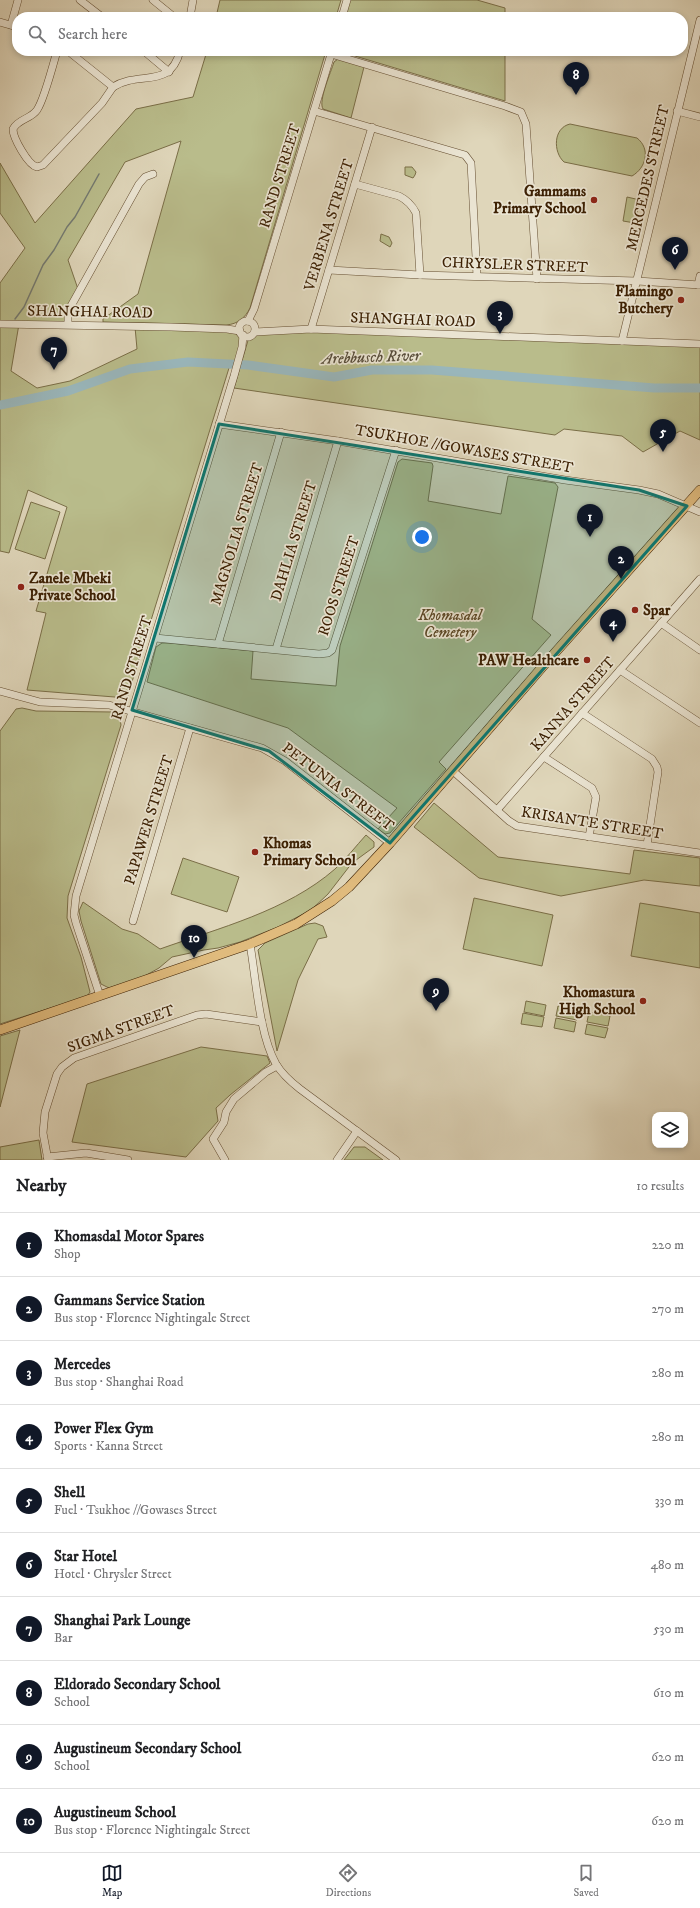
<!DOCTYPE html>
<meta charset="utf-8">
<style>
:root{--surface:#fff;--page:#f6f6f6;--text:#202124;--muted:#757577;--line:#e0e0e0;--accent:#111827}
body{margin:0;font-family:"IM FELL DW Pica",serif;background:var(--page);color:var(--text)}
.controls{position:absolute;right:12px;bottom:12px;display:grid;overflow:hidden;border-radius:8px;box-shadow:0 2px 6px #0003}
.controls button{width:36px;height:36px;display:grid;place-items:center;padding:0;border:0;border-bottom:1px solid var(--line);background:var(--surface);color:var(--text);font:20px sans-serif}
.you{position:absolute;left:422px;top:537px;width:14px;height:14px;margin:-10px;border:3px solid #fff;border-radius:50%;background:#1a73e8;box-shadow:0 0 0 6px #1a73e833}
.badge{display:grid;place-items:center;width:26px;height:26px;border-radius:50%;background:var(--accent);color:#fff;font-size:13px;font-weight:700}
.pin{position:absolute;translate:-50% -33px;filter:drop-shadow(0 1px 2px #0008)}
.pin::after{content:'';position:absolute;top:21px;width:14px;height:12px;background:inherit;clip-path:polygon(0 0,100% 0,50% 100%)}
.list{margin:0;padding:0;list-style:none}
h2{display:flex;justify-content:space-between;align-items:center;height:52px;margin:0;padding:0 16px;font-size:17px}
h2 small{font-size:13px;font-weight:400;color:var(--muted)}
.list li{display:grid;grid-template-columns:26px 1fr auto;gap:12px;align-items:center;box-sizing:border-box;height:64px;padding:0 16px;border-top:1px solid var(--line)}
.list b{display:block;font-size:15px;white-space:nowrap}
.list p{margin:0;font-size:13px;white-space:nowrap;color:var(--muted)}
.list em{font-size:13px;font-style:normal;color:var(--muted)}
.icon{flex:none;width:22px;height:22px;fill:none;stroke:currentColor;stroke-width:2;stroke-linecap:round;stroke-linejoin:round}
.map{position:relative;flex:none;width:700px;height:1160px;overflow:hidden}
.search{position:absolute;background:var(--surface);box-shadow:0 2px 6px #0003;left:12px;right:12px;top:12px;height:44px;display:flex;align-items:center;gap:10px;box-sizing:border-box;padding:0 14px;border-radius:16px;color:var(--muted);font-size:15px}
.sheet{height:692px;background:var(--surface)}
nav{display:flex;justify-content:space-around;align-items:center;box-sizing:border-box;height:56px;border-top:1px solid var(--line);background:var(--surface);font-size:11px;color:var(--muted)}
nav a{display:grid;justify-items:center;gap:2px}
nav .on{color:var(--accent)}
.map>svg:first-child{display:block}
</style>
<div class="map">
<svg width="700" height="1160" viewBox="0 0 700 1160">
<rect width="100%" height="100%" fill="#dfd6ba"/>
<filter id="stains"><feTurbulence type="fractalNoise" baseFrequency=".005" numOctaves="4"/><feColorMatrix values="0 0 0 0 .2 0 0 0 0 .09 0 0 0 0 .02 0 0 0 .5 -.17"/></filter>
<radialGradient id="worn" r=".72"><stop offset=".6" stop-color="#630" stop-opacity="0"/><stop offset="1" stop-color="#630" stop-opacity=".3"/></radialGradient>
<g fill="#b9bc8b" stroke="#7a6e47">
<polygon points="220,0 341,0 336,17 216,17"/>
<polygon points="350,0 477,0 505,8 505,17 345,17"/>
<path d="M207,51H326L250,308C245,318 238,324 226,325L103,322V319L138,294L181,141L125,162L68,260L79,292L71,306L68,324H19L11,371L37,388L70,381L137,349L135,327L227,329L243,335L237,365L188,362L167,365L189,363L229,366V368L127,698L27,690L46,613L36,611L67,507L28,490L9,553L0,551V283L25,248L0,213V163L35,223L136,109L193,97Z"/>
<polygon points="341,51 505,51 505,101 345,53"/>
<path d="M338,59L364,67L351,118L323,109C318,101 331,72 334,62Z"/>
<path d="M570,124L637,138C651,149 646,168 632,176L564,162C553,152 553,128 570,124Z"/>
<polygon points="405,167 412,167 416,172 415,175 413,178 405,175"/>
<polygon points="627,197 640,200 635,223 623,221"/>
<polygon points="381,234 389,237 392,243 390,247 380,241"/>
<polygon points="269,330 700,344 700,440 680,431 643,452 622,436 564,429 555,435 234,388 249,337 255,332"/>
<polygon points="402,459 432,463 433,466 428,501 501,514 508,476 555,483 558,487 532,619 551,635 439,762 446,769 390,833 385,834 378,829 397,808 288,728 147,682 156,647 162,643 169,643 253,651 251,679 336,686 340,646 398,462"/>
<polygon points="31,502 60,512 45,559 15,549"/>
<path d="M22,708L36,711L113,712C119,715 120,719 121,725L68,896L67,918L81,957L90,992L88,995L82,998L0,1024V731L16,709Z"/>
<polygon points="434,803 498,857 630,874 634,850 700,858 700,886 644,880 561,896 479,878 414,827"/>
<path d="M366,835L374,842V847L352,863L328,894L311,910L278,927L240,942L218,948L204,950L172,957L159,968L141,978L109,988L101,984L81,921L79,911L83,902L122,929L138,934L160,949C219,928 287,911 335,869C346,859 356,846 366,835Z"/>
<polygon points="183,858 239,877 227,912 171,894"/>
<polygon points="474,898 553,915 542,966 463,949"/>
<polygon points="640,903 700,913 700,968 631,956"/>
<polygon points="315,923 323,926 327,937 318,939 298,980 277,1051 258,950 265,943 308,924"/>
<polygon points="526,1001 546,1005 544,1016 524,1012"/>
<polygon points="558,1006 579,1010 577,1020 556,1016"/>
<polygon points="589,1012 610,1016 608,1026 587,1022"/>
<polygon points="523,1013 544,1017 542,1027 521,1024"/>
<polygon points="556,1018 576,1022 574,1032 554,1028"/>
<polygon points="587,1024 608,1028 605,1038 585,1034"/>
<polygon points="20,1030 0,1107 0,1036"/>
<polygon points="201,1047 267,1056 270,1063 230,1095 216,1108 218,1121 186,1157 72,1142 87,1084"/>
<polygon points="39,1140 42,1160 0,1160 0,1147"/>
<polygon points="354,1147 365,1147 383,1160 344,1160"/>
</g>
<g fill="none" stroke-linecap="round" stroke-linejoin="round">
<polyline stroke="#747a71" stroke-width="1.5" points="15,319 24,307 43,265 54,250 67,227 75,217 99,174"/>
<polyline stroke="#99b6bb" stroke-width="9" points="0,405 68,391 130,369 188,362 248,365 334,377 372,370 432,370 654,388 700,388"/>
<g stroke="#654e31" stroke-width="8">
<g id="minor">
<polyline points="80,0 102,17"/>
<polyline points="153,0 174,17"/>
<polyline points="190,17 193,0"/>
<polyline points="342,17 347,0"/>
<polyline points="0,22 17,27"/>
<polyline points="11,25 18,0"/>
<path d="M57,51C53,65 44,100 37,110C31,119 18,119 13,129C13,138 28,165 37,167L43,165L102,103L113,87"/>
<path d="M68,51L113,87C140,70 170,90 180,51"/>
<polyline points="144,51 169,72"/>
<polyline points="331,54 505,106 521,112 526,124 537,279"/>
<polyline points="314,111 465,155 471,163 477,276"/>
<polyline points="677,111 700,117"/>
<path d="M355,184L399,196C407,200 412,205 416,213L420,275"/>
<polyline points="329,270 420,275 637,281 700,285"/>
<polyline points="698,285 700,276"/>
<polyline points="248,321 254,309 332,51"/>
<circle cx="247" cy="329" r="8"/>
<polyline points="0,324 171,327 227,329 240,331"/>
<polyline points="68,324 68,311 71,306 139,184 145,177 153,174"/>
<polyline points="311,329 372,127"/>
<polyline points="255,332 311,329 700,344"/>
<polyline points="622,341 700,20"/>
<polyline points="219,424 338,441 565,480 639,490 658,494 700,512"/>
<polyline points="661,623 700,650"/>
<polyline points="155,638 319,654 328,653 332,650 396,450"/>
<polyline points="218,644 281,432"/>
<polyline points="276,649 338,441"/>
<polyline points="620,670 700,723"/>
<polyline points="0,691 40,702 109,705 262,748 285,761 390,843"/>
<polyline points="582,713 652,759 657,767 658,772 647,845"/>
<polyline points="544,757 592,788 596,797 589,837"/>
<polyline points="453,771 509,821 517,826 700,853"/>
<polyline points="497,810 700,579"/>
<polyline points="133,921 190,728"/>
<path d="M250,944C256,979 259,1034 276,1064C282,1074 291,1082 300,1089L396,1160"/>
<polyline points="100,996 76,923 74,915 76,896 234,376 242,347 243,335"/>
<polyline points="47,1157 86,1153 128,1160"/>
<polyline points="48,1160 43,1133 45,1112 57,1074 62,1067 74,1058 197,1015 206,1014 262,1022"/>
<polyline points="225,1160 213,1139 224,1122 226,1112 234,1099 266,1072 277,1066"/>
<polyline points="337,1160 357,1131"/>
</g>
</g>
<g stroke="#3c2003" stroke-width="10">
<polyline id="major" points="0,1030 250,944 296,924 332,901 349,887 390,843 544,665 700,490"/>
</g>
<use href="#minor" stroke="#eae4d2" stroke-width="7"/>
<use href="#major" stroke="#e0bb7d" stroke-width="9"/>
</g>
<path fill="#0f766e" fill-opacity="0.2" stroke="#0f766e" stroke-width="3" stroke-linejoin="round" d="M219,424L639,490L687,506L390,843L269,751L132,710Z"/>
<g fill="#8f2418" stroke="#eae4d2" stroke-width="1.5">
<circle cx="594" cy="200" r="4"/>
<circle cx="681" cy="300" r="4"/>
<circle cx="21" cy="587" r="4"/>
<circle cx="635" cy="610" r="4"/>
<circle cx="587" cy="660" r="4"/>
<circle cx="255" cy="852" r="4"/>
<circle cx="643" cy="1001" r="4"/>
</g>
<g text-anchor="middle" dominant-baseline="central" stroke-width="3.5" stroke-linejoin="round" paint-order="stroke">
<g font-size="15" fill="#3c2003" stroke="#eae4d2">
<text transform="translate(280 176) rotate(-73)">RAND STREET</text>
<text transform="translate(648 178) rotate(-77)">MERCEDES STREET</text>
<text transform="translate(329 225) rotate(-73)">VERBENA STREET</text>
<text transform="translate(515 265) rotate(2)">CHRYSLER STREET</text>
<text transform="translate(90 312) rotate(1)">SHANGHAI ROAD</text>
<text transform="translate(413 320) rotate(2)">SHANGHAI ROAD</text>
<text transform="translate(464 449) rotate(10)">TSUKHOE //GOWASES STREET</text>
<text transform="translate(237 534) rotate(-73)">MAGNOLIA STREET</text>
<text transform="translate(294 541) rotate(-73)">DAHLIA STREET</text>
<text transform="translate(339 586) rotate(-72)">ROOS STREET</text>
<text transform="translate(132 668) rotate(-73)">RAND STREET</text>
<text transform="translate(573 704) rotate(-49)">KANNA STREET</text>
<text transform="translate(338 787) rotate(37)">PETUNIA STREET</text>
<text transform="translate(149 820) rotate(-73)">PAPAWER STREET</text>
<text transform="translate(592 823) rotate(9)">KRISANTE STREET</text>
<text transform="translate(121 1029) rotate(-20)">SIGMA STREET</text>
</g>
<g font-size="15" font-weight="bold" fill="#3c2003" stroke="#eae4d2" text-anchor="end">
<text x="586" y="191">Gammams<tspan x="586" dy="17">Primary School</tspan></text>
<text x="673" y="291">Flamingo<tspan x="673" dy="17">Butchery</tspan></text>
<text x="29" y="578" text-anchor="start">Zanele Mbeki<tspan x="29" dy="17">Private School</tspan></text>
<text x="643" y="610" text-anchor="start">Spar</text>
<text x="579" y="660">PAW Healthcare</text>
<text x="263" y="843" text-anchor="start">Khomas<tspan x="263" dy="17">Primary School</tspan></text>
<text x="635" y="992">Khomastura<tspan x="635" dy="17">High School</tspan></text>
</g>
<g font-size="15" font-style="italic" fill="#5b4725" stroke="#eae4d2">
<text x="450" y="615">Khomasdal<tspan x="450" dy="17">Cemetery</tspan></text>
</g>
<g font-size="16" font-style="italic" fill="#584d3a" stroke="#eae4d2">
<text transform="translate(371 357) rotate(-2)">Arebbusch River</text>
</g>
</g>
<rect width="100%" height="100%" filter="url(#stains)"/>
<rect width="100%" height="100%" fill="url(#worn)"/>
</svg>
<div class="controls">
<button><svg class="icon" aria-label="layers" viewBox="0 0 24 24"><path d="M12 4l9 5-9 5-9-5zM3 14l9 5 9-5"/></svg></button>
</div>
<div class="you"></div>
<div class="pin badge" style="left:590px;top:537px">1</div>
<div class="pin badge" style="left:621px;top:579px">2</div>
<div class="pin badge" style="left:500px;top:334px">3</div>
<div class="pin badge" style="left:613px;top:642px">4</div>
<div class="pin badge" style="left:663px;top:452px">5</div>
<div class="pin badge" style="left:675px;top:270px">6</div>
<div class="pin badge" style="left:54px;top:370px">7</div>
<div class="pin badge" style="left:576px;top:95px">8</div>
<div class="pin badge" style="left:436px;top:1011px">9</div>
<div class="pin badge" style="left:194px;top:958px">10</div>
<div class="search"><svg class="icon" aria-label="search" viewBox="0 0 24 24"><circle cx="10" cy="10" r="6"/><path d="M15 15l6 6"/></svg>Search here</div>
</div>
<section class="sheet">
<h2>Nearby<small>10 results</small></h2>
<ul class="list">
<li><span class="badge">1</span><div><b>Khomasdal Motor Spares</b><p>Shop</p></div><em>220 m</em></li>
<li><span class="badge">2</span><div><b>Gammans Service Station</b><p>Bus stop · Florence Nightingale Street</p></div><em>270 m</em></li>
<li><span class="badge">3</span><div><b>Mercedes</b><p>Bus stop · Shanghai Road</p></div><em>280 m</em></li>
<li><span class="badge">4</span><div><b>Power Flex Gym</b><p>Sports · Kanna Street</p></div><em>280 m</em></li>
<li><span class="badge">5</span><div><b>Shell</b><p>Fuel · Tsukhoe //Gowases Street</p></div><em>330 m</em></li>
<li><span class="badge">6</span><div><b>Star Hotel</b><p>Hotel · Chrysler Street</p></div><em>480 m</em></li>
<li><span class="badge">7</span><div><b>Shanghai Park Lounge</b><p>Bar</p></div><em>530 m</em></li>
<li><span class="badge">8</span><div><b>Eldorado Secondary School</b><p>School</p></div><em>610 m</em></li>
<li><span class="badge">9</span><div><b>Augustineum Secondary School</b><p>School</p></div><em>620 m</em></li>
<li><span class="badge">10</span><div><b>Augustineum School</b><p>Bus stop · Florence Nightingale Street</p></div><em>620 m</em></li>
</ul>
</section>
<nav>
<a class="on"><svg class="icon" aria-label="map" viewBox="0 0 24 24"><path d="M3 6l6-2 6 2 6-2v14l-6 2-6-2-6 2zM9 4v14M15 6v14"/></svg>Map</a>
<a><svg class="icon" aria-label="directions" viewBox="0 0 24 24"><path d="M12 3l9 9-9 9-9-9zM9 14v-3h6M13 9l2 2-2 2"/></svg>Directions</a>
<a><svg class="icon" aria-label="saved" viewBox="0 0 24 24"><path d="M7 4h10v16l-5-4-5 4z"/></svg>Saved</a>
</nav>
